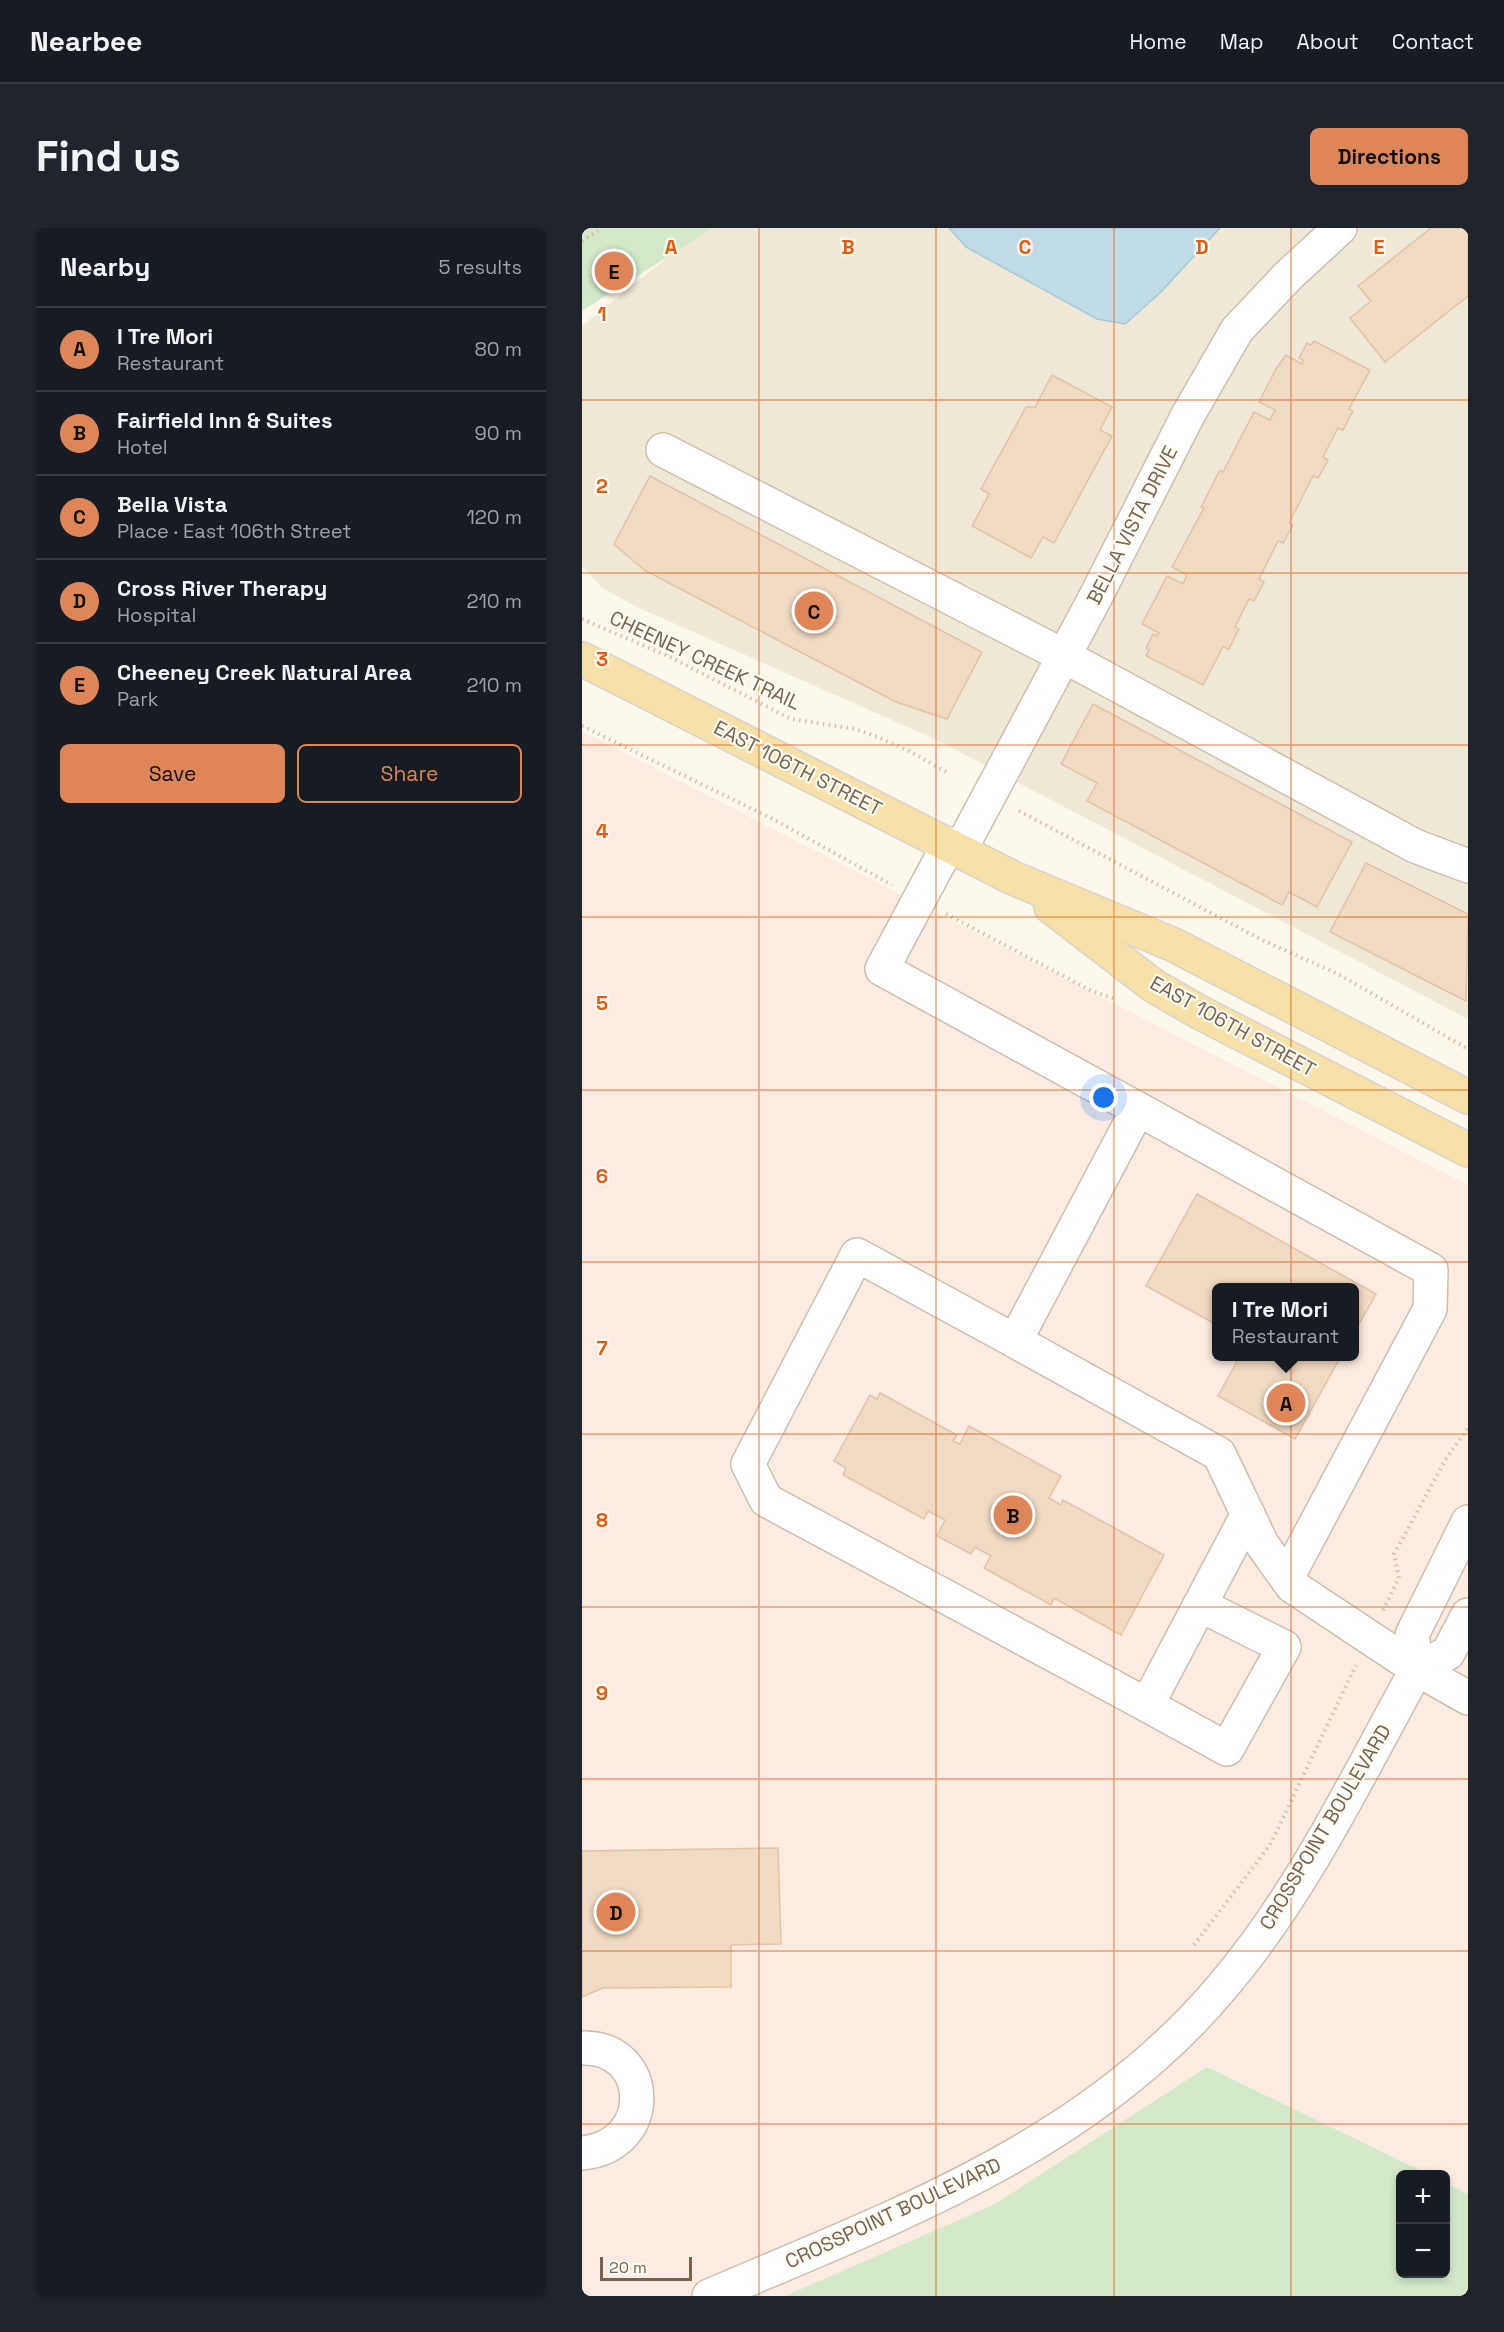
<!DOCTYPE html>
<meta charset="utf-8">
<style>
:root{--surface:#171b24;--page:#20242c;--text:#f1f3f6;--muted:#9ea1a6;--line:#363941;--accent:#de8658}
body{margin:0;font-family:"Space Grotesk",sans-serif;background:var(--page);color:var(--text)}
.controls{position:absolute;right:18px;bottom:18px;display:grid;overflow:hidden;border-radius:9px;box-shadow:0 3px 9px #0003}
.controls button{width:54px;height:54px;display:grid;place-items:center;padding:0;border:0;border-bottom:2px solid var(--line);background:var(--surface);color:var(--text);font:30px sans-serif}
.scale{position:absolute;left:18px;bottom:15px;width:92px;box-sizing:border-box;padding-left:6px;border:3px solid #76624f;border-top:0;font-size:16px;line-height:21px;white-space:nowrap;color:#76624f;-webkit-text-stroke:4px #fefbf2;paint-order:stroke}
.you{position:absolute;left:522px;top:870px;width:21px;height:21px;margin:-15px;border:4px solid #fff;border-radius:50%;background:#1a73e8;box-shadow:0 0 0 9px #1a73e833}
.badge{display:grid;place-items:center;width:39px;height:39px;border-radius:50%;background:var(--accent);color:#111;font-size:20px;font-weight:700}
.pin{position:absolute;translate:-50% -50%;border:3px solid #fff;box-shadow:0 2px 6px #0006}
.popup{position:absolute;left:630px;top:1055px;width:147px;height:78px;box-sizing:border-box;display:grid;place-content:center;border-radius:9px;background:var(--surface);filter:drop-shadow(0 2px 4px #0005);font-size:20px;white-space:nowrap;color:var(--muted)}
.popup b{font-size:22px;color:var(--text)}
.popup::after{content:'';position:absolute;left:50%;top:100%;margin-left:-12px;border:12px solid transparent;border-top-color:var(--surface)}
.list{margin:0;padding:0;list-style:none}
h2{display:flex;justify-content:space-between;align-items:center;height:78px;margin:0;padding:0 24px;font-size:26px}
h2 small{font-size:20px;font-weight:400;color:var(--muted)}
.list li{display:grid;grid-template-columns:39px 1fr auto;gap:18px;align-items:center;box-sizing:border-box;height:84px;padding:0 24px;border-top:2px solid var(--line)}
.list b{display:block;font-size:22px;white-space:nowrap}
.list p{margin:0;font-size:20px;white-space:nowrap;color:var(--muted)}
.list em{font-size:20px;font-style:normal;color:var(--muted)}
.actions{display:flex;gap:12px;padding:18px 24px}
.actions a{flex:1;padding:14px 0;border:2px solid var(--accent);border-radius:9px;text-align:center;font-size:21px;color:var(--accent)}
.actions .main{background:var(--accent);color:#111}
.map{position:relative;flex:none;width:886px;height:2068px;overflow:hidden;border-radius:9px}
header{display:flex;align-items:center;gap:36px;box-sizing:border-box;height:84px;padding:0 30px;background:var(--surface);border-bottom:2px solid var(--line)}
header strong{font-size:28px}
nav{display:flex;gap:33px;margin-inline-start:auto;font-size:21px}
.intro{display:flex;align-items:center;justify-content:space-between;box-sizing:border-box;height:144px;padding:0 36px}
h1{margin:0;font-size:42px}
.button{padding:15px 27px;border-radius:9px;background:var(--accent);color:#111;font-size:21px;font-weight:700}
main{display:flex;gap:36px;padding:0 36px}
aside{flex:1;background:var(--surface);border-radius:9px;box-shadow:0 3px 9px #0003}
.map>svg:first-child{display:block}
</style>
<header>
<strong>Nearbee</strong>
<nav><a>Home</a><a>Map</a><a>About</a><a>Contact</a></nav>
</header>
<div class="intro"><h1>Find us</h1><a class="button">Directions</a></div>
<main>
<aside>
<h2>Nearby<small>5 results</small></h2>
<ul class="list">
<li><span class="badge">A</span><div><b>I Tre Mori</b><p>Restaurant</p></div><em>80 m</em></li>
<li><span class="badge">B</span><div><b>Fairfield Inn &amp; Suites</b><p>Hotel</p></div><em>90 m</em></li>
<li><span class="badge">C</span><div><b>Bella Vista</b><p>Place · East 106th Street</p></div><em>120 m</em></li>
<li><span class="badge">D</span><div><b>Cross River Therapy</b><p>Hospital</p></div><em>210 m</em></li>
<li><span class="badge">E</span><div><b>Cheeney Creek Natural Area</b><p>Park</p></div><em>210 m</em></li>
</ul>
<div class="actions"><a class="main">Save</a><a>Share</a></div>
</aside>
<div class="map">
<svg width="886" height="2068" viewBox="0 0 886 2068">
<rect width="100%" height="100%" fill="#fcf7eb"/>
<polygon fill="#f0e8d7" points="122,0 886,0 886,791 355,512 55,379 20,360 0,338 0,98"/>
<path fill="#fbebe0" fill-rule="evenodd" d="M0,503L886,957V1966L864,1955V1946H846L625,1839L411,1977L203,2068H0ZM635,1060H773V1128H635Z"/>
<g fill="#d3e9ca">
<polygon points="4,0 131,0 0,83 0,2"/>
<polygon points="625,1839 846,1946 818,1946 818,2046 864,2046 864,1955 886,1966 886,2068 203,2068 411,1977"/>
</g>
<polygon fill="#c0dbe5" stroke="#a7c9d6" stroke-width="1.5" points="367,0 638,0 578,65 543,96 515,91 384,19"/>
<g fill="#f0dbc4" stroke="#e2c4a6" stroke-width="1.5">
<polygon points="849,0 886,0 886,68 803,134 768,90 789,73 776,58"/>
<polygon points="732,113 788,142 767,181 771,183 761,202 756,200 741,229 746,232 736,250 731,248 707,295 711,297 701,315 696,313 677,351 682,354 672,373 667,371 653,399 657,401 647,421 641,419 621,457 564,428 567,422 564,420 571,406 575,408 577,405 560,396 585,348 601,356 605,347 590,339 622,280 619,279 638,242 641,244 672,184 688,192 693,182 677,174 694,141 704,127 720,136 721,132 717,130 725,115 729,117"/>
<polygon points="470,147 530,179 518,202 530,208 472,315 461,309 449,330 390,298 407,266 399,261 444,179 453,179"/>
<polygon points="68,248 400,424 365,491 314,474 62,342 32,316"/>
<polygon points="511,476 770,614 735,679 707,664 700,677 505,573 515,555 479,536"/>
<polygon points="784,635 886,686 884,773 748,704"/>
<polygon points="615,966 794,1066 773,1103 773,1060 635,1060 635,1097 564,1058"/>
<polygon points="658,1128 759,1128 713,1211 636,1168"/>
<polygon points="298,1165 375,1207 371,1213 378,1216 387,1198 479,1248 467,1270 479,1277 481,1272 582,1327 539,1407 472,1370 469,1377 402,1340 409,1328 393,1319 389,1326 355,1308 363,1292 346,1283 342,1291 261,1247 264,1240 252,1233 288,1167 295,1171"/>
<polygon points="196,1620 199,1716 149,1717 149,1759 21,1760 0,1769 0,1623"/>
</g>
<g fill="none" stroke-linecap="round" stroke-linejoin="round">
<g stroke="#ccbfae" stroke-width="36">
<g id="minor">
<polyline points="81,222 482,428 833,618 886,638"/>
<polyline points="367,616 300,741 556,881 433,1113 637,1226 680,1316 710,1358 835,1441 886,1470"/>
<polyline points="378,622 513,370 606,187 655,102 706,48 758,0"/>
<polyline points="556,881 849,1042 848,1081 705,1350"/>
<polyline points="433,1113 275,1027 166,1236 184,1272 565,1477 666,1286"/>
<polyline points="835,1441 830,1407 886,1294"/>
<polyline points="565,1477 645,1521 702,1419 618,1377"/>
<path d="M0,1820C71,1818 75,1918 0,1925"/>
<path d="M127,2068C314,1988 506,1919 640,1759C721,1664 775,1549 835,1441L866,1425L886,1387"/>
</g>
</g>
<g stroke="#d9d3ce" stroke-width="36">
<g id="major">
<polyline points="0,431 431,650 592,717 886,869"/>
<polyline points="469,679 572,758 617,784 886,922"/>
</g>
</g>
<g stroke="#d5bfa7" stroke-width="4" stroke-dasharray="1.5 4.5" stroke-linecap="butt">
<polyline points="0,13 20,0"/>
<polyline points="0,391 88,429 209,491 273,501 296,509 327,523 368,546"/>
<polyline points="0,498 191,591 310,657"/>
<polyline points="437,583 680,712 756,746 886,821"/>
<polyline points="364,686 510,763 534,771"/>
<polyline points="801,1382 817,1350 812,1326 864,1231 886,1200"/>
<polyline points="612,1717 688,1617 774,1437"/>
</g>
<use href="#minor" stroke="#fff" stroke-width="33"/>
<use href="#major" stroke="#f6e2a8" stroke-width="33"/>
</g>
<path fill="none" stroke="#e8590c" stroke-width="1.5" stroke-opacity="0.55" d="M177,0V2068M354,0V2068M532,0V2068M709,0V2068M0,172H886M0,345H886M0,517H886M0,689H886M0,862H886M0,1034H886M0,1206H886M0,1379H886M0,1551H886M0,1723H886M0,1896H886"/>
<g text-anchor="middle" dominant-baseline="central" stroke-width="4.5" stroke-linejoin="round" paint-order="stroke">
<g font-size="20" fill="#76624f" stroke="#fefbf2">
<text transform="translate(550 297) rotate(-63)">BELLA VISTA DRIVE</text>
<text transform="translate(123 432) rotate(25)">CHEENEY CREEK TRAIL</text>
<text transform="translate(216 540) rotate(27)">EAST 106TH STREET</text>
<text transform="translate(651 798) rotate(29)">EAST 106TH STREET</text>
<text transform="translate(743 1599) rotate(-59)">CROSSPOINT BOULEVARD</text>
<text transform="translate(311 1985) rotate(-25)">CROSSPOINT BOULEVARD</text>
</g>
</g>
<g font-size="20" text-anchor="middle" font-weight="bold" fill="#e8590c" stroke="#fefbf2" stroke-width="4.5" stroke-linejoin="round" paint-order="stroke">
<text x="89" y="26">A</text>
<text x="266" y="26">B</text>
<text x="443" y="26">C</text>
<text x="620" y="26">D</text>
<text x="797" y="26">E</text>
<text x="20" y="93">1</text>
<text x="20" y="265">2</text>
<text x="20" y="438">3</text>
<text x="20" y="610">4</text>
<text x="20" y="782">5</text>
<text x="20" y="955">6</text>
<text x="20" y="1127">7</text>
<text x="20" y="1299">8</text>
<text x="20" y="1472">9</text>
</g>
</svg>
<div class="controls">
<button>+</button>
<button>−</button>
</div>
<div class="scale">20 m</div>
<div class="you"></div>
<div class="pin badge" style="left:704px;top:1175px">A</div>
<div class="popup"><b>I Tre Mori</b>Restaurant</div>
<div class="pin badge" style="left:431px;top:1287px">B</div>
<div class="pin badge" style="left:232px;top:383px">C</div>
<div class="pin badge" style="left:34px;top:1684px">D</div>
<div class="pin badge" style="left:32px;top:43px">E</div>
</div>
</main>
